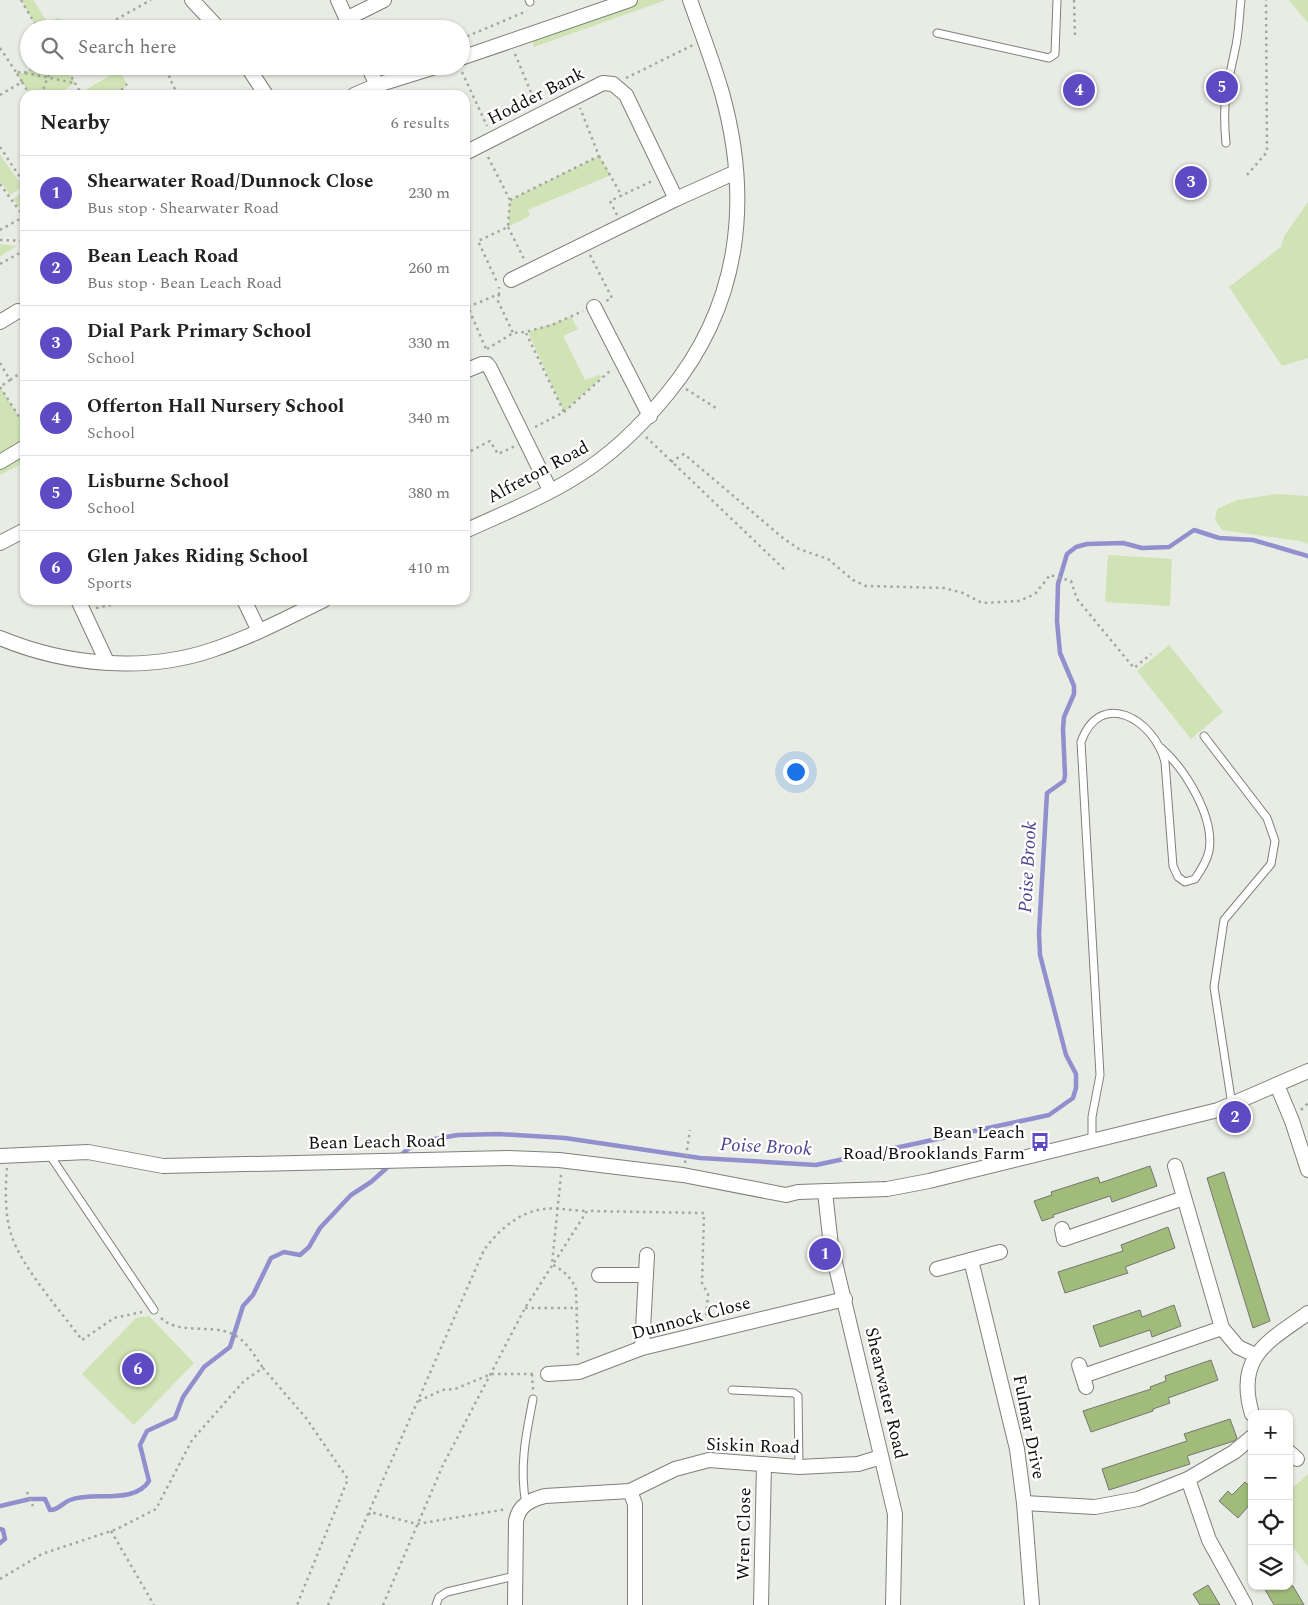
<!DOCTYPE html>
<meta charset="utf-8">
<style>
:root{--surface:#fff;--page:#f2f2f2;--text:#222;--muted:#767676;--line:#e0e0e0;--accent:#5e4bc4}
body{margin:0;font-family:Spectral,serif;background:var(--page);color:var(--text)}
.controls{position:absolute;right:15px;bottom:15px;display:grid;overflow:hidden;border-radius:10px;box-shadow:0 1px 4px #0004}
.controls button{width:45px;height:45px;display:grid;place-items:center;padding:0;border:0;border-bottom:1px solid var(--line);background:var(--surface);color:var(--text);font:25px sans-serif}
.you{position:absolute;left:795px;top:771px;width:18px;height:18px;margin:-12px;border:4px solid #fff;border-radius:50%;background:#1a73e8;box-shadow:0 0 0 8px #1a73e833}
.badge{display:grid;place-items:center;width:32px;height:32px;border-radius:50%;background:var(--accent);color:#fff;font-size:16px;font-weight:700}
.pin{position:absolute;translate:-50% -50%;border:2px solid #fff;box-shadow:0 1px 5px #0006}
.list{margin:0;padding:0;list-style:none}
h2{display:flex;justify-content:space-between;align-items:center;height:65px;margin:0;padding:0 20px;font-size:21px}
h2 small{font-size:16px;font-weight:400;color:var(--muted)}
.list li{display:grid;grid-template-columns:32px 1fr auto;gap:15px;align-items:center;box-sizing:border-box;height:75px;padding:0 20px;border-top:1px solid var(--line)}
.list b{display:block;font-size:19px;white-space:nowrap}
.list p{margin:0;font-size:16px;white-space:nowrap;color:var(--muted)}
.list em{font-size:16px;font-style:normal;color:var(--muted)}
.icon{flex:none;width:28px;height:28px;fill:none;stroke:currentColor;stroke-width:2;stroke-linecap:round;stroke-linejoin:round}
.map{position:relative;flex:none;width:1308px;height:1605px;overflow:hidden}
.search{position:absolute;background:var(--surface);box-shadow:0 1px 4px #0004;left:20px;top:20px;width:450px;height:55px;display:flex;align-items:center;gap:12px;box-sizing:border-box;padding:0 18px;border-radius:28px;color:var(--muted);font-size:19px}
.panel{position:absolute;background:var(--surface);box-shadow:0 1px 4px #0004;left:20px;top:90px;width:450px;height:515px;border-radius:15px}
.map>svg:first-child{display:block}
</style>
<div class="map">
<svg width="1308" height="1605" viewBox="0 0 1308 1605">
<rect width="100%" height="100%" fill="#e8ece4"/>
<g fill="#cfe3b5">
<polygon points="21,0 33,0 48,23 57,18 87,29 38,29"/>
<polygon points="630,0 666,0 534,47 531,34"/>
<polygon points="1289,0 1308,0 1308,23"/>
<polygon points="36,66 65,66 75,83 57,95 30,95 16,72 24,73"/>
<polygon points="119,70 127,84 117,95 82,95 81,93"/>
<polygon points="0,155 23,187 10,195 0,181"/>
<polygon points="599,156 611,175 528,210 530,216 508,227 510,200"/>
<polygon points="25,190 25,211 24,214 13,199"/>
<polygon points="1308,202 1308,358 1282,366 1229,287 1281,247 1284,236"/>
<polygon points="0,244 17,246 0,256"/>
<polygon points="571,317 578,329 563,336 585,380 599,375 602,377 564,412 528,332"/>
<polygon points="0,387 25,426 25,462 0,475"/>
<polygon points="1277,494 1308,496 1308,544 1299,541 1222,530 1215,520 1217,509 1237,500"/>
<polygon points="1108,555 1172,559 1170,606 1105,602"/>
<polygon points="1169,645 1223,712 1191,739 1137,671"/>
<polygon points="149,1316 194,1363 134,1425 82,1374 136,1318"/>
<polygon points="1308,1474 1308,1567 1289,1542 1289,1491"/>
</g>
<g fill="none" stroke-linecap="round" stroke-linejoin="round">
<g stroke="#918fce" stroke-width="4.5">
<polyline points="399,1157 409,1148 434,1139 458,1135 499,1134 565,1138 700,1158 816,1165 1049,1115 1073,1098 1076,1088 1076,1074 1066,1055 1040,955 1039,933 1047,793 1064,781 1065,775 1063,729 1064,717 1074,694 1074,686 1060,653 1057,621 1058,584 1067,554 1076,547 1087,544 1123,543 1142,548 1169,547 1194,530 1219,538 1253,540 1308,556"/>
<path d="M0,1506L30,1499H45L50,1510C59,1510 62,1503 70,1500C93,1491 134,1505 149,1481L140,1445L147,1431L175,1418L183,1397L204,1367L230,1347L243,1306L253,1295L271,1258L284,1252L300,1255L309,1247L320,1228L351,1195L371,1182L390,1165"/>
<polyline points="0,1529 3,1530 5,1539 0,1543"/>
</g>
</g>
<g fill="#a0bb7a" stroke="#747770">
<polygon points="1150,1166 1157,1186 1112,1202 1110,1196 1053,1215 1054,1217 1042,1221 1034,1201 1052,1195 1051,1192 1098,1177 1100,1183"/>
<polygon points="1224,1172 1270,1321 1253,1328 1207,1178"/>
<polygon points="1168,1227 1175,1248 1125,1267 1128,1273 1065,1293 1058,1272 1123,1251 1121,1245"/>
<polygon points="1174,1305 1181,1326 1152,1337 1150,1330 1100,1347 1093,1326 1140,1310 1142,1317"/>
<polygon points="1211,1360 1218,1380 1168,1398 1170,1403 1153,1409 1153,1411 1091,1432 1083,1411 1151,1389 1150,1387 1166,1381 1165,1376"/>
<polygon points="1230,1419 1237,1438 1234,1441 1187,1456 1190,1464 1109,1490 1102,1469 1187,1441 1184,1434"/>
<polygon points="1245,1482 1252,1488 1252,1502 1238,1518 1219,1501 1228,1491 1232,1495"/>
<polygon points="1208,1585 1220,1605 1200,1605 1193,1594"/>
<polygon points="1263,1586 1293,1586 1304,1605 1274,1605"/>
</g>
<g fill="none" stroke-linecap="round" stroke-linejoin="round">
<g stroke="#7e817a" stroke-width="9">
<g id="service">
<polyline points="529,0 530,2"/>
<polyline points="937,33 1049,58 1055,54 1057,0"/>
<path d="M1226,143C1222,103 1227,88 1235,50C1239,34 1239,17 1241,0"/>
<polyline points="1204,736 1267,818 1275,841 1271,864 1224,920 1214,987 1232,1105"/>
<path d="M1092,1142V1117L1100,1075L1081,742C1100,688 1154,719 1165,762L1173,866L1178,877L1185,882L1195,879C1201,870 1207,861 1209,851C1215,817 1185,769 1161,748"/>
<polyline points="49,1154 154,1310"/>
<polyline points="732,1390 794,1393 798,1396 799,1467"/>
<path d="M526,1504C519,1468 526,1434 533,1399"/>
<polyline points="436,1605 439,1597 447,1592 515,1576"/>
</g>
</g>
<g stroke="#7e817a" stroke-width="16">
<g id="minor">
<polyline points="192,0 219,29"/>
<polyline points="338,0 351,29"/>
<polyline points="346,19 384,0"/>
<polyline points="461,58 630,0"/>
<polyline points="247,66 266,95"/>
<polyline points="368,66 377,85"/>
<polyline points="354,95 377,85 438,66"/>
<polyline points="465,153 603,83 613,84 626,95 676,199"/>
<polyline points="511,280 676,199 736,172"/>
<polyline points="594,307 650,416"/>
<polyline points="0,322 18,311"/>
<polyline points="465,371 482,364 487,364 490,368 550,490"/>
<polyline points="0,462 25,447"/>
<path d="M465,531C502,514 542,498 577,476C613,454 642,425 668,393C740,305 752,201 722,93C713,62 701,31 690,0"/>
<polyline points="0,543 25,530"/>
<polyline points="78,600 107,662"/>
<polyline points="244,600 259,631"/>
<path d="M0,638C65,665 144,673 212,650C251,637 287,618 324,600"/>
<polyline points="1277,1085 1292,1121 1308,1170"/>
<polyline points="0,1156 88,1152 163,1166 508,1158 559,1160 683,1175 786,1195 798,1192 887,1189 929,1181 1218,1110 1308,1071"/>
<polyline points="1175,1166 1222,1328 1238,1347 1255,1355"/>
<polyline points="825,1192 831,1246 895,1514 893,1605"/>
<polyline points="1062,1229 1064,1239 1184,1198"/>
<polyline points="971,1260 1017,1449 1024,1503 1032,1605"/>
<polyline points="937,1269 1000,1252"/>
<polyline points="599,1275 646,1275"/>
<polyline points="642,1348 647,1255"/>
<polyline points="1079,1365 1086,1387"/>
<polyline points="548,1374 579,1372 642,1348 845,1299"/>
<polyline points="1083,1376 1222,1328"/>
<path d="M1252,1414C1235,1357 1267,1342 1308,1313"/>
<polyline points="1289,1452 1297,1459"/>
<polyline points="1188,1479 1209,1540 1245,1605"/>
<polyline points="630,1491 635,1504 635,1605"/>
<polyline points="1024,1503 1095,1507 1138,1499 1188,1479 1234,1452 1252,1437"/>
<path d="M515,1605L516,1521C519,1505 530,1500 545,1496L630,1491L675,1469L709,1460L799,1467L858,1464L881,1457"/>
<polyline points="761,1605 764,1464"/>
</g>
</g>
<g stroke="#a4a7a1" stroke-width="2.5" stroke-dasharray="2.5 4" stroke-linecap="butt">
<polyline points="21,0 38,29"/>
<polyline points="1074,0 1075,37"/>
<polyline points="99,29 151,0"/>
<polyline points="461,39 527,11"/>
<polyline points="0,48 16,72"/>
<polyline points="515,54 535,102"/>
<polyline points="65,66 82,95"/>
<polyline points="462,72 487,126"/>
<polyline points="25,73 75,83"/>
<polyline points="626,78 693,45"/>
<polyline points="22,82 30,95"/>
<polyline points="0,95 22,82 16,72 24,73 36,66"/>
<polyline points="41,95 52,66"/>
<polyline points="117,95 127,84"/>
<polyline points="178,95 169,77 185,66"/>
<polyline points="0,147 25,185"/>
<polyline points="599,156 622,196"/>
<polyline points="488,157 510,200 508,227 478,241 497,282"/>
<polyline points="1247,175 1267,152 1266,0"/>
<polyline points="0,184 24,217"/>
<polyline points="510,200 599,156 580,108"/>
<polyline points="617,215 610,201 652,181"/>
<polyline points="508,227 524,259"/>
<polyline points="0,230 25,216"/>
<polyline points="0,240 25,241"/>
<polyline points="590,255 612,298 606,301"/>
<polyline points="0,264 25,250"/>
<polyline points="499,294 498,301 513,333"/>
<polyline points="465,306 468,307 486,349"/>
<polyline points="468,307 499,294 499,287"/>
<polyline points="526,333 564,412"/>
<polyline points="487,349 513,333 525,332 552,325 583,311"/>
<polyline points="0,363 10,380 0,387"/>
<polyline points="10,380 25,370"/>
<polyline points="0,387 25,426"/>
<polyline points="686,389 716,408"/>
<polyline points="535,427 564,412 612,369"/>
<polyline points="646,437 784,569"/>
<polyline points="465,454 490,441 498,454 515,446"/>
<polyline points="671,462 684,454 783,538 799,549 828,559 853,580 866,586 944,588 963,593 982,603 1019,601 1035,594 1050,575 1071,581 1077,599 1134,668 1151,654"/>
<polyline points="96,608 133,600"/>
<polyline points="1301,1110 1308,1103"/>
<polyline points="685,1163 690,1130"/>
<path d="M7,1168C5,1188 5,1216 11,1234C20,1265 62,1313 82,1340L114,1318L142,1312"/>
<path d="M561,1175L552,1264C563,1271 572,1277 576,1290L578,1358"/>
<polyline points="525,1308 578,1308"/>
<path d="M161,1318C181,1337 218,1321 239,1338C249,1345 256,1358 263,1368"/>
<polyline points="532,1374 533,1390"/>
<polyline points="419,1401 442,1390 455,1389 491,1374 535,1374"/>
<polyline points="27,1492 33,1506"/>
<polyline points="369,1515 370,1512 417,1524 507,1509"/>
<polyline points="111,1531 154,1605"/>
<polyline points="0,1579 42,1554 117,1529 156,1509 192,1440 244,1381 263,1368 306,1418 348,1479 297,1605"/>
<path d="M328,1605L484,1250C498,1231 518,1212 544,1209C557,1207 573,1211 587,1211"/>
<polyline points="383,1605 443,1465 525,1308 587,1211 704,1213 702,1283 708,1294 706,1318"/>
</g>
<use href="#service" stroke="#fff" stroke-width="7"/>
<use href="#minor" stroke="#fff" stroke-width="14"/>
</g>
<defs>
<g id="bus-bare" transform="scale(1.5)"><path d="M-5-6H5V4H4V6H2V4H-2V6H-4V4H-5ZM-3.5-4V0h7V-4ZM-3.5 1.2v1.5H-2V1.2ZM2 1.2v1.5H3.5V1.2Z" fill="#5e4bc4" stroke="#fff" stroke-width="2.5" paint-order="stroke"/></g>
</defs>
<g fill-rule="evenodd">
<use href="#bus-bare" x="1040" y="1142"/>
</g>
<g text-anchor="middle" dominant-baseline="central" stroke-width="4.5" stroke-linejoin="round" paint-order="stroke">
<g font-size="18" fill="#0f100e" stroke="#fff">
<text transform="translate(536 96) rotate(-27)">Hodder Bank</text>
<text transform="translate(538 472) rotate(-28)">Alfreton Road</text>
<text transform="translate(377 1142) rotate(-1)">Bean Leach Road</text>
<text transform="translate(691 1318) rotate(-15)">Dunnock Close</text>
<text transform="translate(886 1393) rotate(77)">Shearwater Road</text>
<text transform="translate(1029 1427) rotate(79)">Fulmar Drive</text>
<text transform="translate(753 1446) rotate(2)">Siskin Road</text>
<text transform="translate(744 1534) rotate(-89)">Wren Close</text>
</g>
<g font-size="18" fill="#0f100e" stroke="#fff" text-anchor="end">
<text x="1025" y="1132">Bean Leach<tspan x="1025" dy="21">Road/Brooklands Farm</tspan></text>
</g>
<g font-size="19" font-style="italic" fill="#4a428e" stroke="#fff">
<text transform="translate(1028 867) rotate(-87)">Poise Brook</text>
<text transform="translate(766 1147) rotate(3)">Poise Brook</text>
</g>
</g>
</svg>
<div class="controls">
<button>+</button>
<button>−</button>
<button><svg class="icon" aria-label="locate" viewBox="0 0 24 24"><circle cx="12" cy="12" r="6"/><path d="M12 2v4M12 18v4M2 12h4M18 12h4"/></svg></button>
<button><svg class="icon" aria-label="layers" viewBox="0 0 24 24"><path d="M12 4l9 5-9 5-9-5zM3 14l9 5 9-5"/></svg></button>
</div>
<div class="you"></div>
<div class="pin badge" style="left:825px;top:1254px">1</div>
<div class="pin badge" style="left:1235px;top:1117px">2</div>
<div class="pin badge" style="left:1191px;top:182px">3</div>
<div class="pin badge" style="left:1079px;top:90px">4</div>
<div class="pin badge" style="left:1222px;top:87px">5</div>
<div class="pin badge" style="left:138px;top:1369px">6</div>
<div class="search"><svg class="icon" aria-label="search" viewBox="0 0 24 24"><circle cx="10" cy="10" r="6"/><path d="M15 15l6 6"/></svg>Search here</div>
<section class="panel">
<h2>Nearby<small>6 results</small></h2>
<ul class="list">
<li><span class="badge">1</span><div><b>Shearwater Road/Dunnock Close</b><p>Bus stop · Shearwater Road</p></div><em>230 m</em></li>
<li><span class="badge">2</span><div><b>Bean Leach Road</b><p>Bus stop · Bean Leach Road</p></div><em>260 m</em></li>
<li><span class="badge">3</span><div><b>Dial Park Primary School</b><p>School</p></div><em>330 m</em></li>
<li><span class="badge">4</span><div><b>Offerton Hall Nursery School</b><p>School</p></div><em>340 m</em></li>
<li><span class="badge">5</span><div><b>Lisburne School</b><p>School</p></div><em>380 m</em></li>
<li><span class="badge">6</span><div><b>Glen Jakes Riding School</b><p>Sports</p></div><em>410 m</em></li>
</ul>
</section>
</div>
